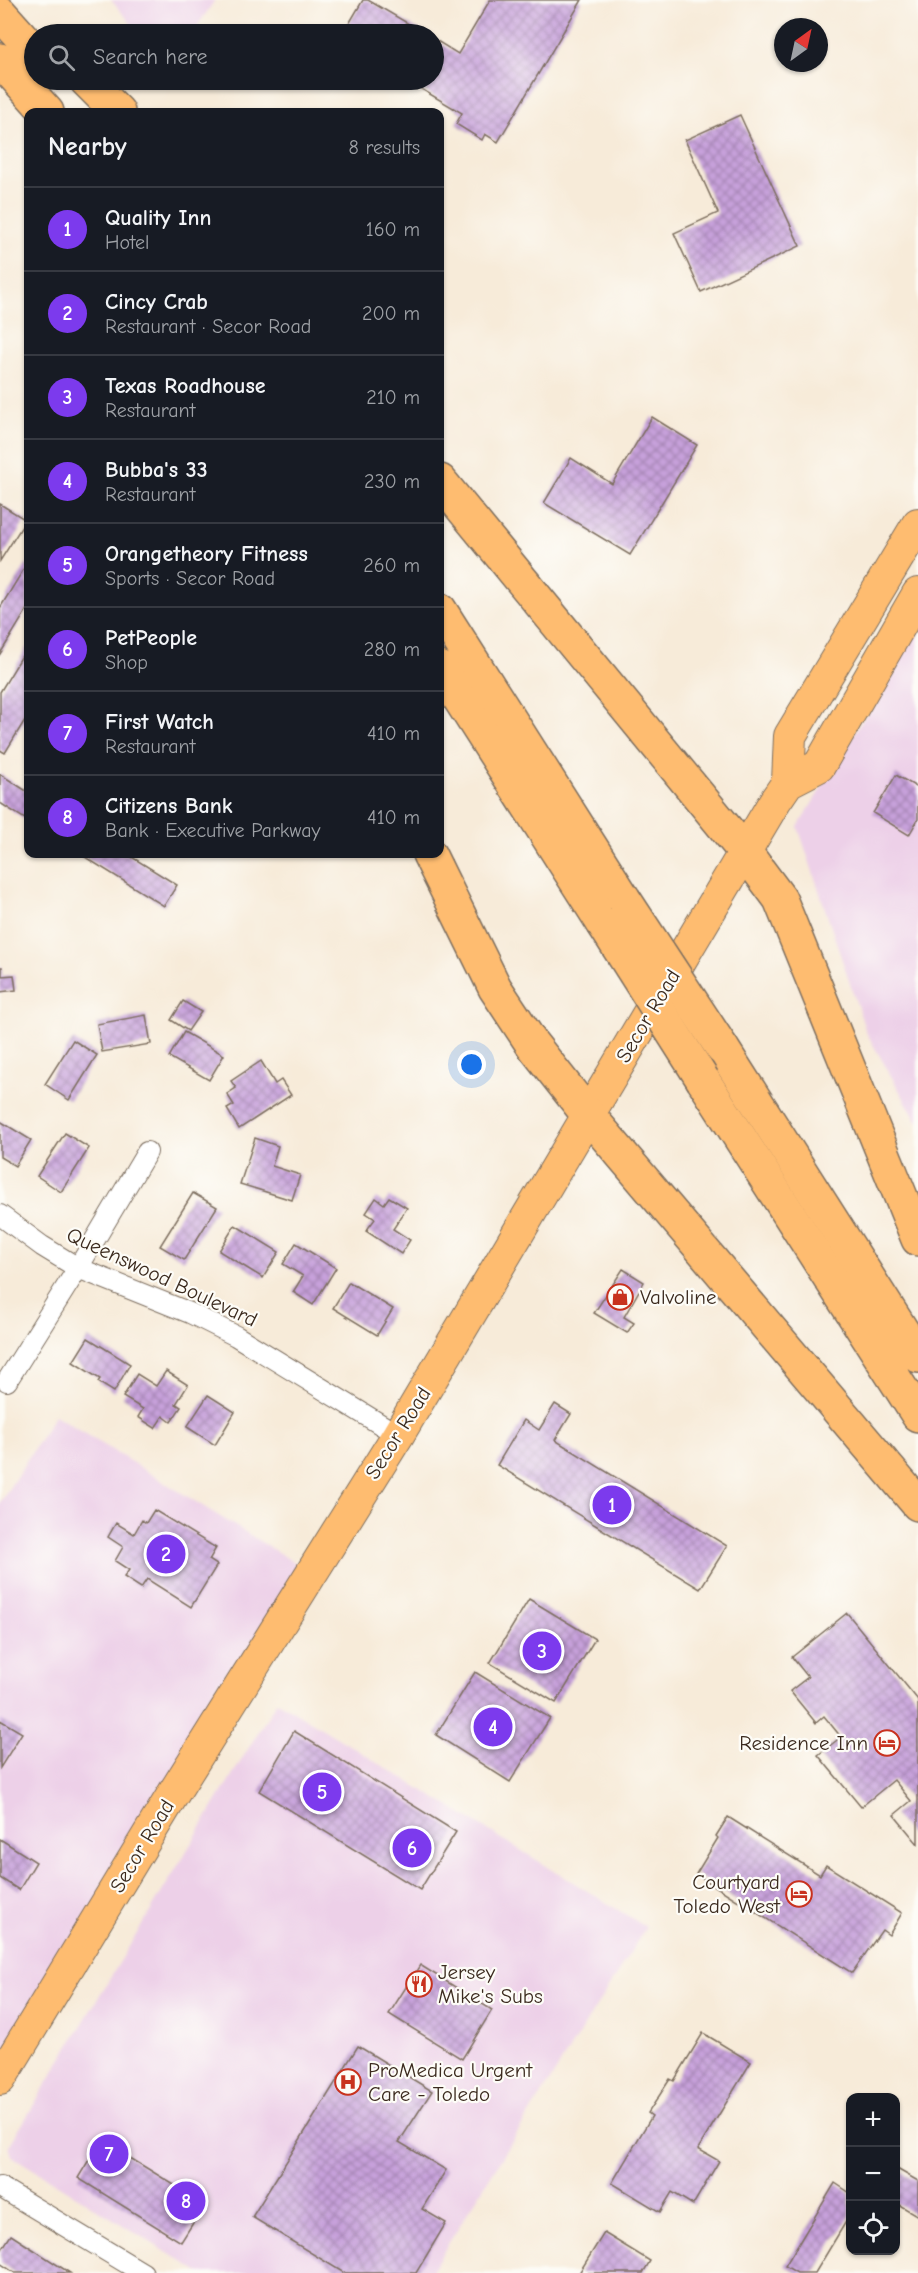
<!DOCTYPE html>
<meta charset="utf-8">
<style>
:root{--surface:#171b24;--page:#20242c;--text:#f1f3f6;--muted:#9ea1a6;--line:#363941;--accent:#7c3aed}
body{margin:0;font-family:"Comic Neue",sans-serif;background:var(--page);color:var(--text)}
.controls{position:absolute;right:18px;bottom:18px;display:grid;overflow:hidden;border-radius:12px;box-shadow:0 2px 4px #0004}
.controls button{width:54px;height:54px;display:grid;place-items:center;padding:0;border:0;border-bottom:2px solid var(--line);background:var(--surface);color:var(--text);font:30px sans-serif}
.compass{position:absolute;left:774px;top:18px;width:54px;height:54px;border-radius:50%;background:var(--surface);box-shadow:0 2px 4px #0004;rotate:33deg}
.you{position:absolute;left:472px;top:1065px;width:21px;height:21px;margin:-15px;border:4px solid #fff;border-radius:50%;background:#1a73e8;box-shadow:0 0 0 9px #1a73e833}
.badge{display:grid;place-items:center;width:39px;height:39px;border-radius:50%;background:var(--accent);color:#fff;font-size:20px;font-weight:700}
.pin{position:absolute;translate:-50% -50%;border:3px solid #fff;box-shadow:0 2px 6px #0006}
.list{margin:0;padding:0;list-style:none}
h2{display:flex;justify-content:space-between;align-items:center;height:78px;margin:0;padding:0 24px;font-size:26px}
h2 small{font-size:20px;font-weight:400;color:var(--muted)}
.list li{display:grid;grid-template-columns:39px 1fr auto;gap:18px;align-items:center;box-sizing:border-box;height:84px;padding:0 24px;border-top:2px solid var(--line)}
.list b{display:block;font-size:22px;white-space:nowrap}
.list p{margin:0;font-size:20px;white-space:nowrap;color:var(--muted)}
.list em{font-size:20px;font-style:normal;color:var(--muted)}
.icon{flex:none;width:33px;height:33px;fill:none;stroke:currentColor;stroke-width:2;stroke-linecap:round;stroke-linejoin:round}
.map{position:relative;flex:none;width:918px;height:2273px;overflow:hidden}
.search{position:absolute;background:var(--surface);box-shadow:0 2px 4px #0004;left:24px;top:24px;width:420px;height:66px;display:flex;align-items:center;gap:15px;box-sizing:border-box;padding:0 21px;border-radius:33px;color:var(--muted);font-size:22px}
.panel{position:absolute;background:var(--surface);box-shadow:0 2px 4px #0004;left:24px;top:108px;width:420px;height:750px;border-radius:12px}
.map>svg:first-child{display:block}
</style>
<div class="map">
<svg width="918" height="2273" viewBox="0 0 918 2273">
<defs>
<pattern id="building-cross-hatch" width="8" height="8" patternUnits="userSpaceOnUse" patternTransform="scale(1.5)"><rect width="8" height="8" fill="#c7a1db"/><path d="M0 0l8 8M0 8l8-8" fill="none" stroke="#a383b1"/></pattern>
</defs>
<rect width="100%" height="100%" fill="#fdfcf7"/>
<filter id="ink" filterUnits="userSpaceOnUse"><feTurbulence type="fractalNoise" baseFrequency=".0167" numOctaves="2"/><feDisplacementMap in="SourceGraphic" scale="12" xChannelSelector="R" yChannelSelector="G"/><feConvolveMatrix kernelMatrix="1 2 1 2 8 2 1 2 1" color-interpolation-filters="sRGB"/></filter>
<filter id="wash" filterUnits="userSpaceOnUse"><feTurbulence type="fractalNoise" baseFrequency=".008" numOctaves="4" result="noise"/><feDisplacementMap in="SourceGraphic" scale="24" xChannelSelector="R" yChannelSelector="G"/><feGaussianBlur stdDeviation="1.35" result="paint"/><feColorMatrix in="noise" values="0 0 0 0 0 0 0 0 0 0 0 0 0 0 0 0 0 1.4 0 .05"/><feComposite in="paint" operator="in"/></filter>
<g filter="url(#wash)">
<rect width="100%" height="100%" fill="#f7ebd9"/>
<g fill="#edd0e8">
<polygon points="111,0 215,0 192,34 140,34"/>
<polygon points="918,628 918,1123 866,1032 798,827"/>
<polygon points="55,1415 300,1566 0,2067 0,1503"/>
<polygon points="277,1701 646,1927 430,2273 200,2273 12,2156 9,2146"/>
</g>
<g id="blocks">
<g fill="url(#building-cross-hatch)">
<polygon points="363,0 368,0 426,34 343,34"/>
<polygon points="490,0 582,0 498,142 485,134 482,140 456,124 462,113 406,80 434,80 434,39 458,54"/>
<polygon points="740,115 800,246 701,292 674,233 718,213 685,140"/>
<polygon points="652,417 697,445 630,555 544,503 571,458 612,484"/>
<polygon points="0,504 26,520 0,561"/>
<polygon points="28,562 28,608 0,654 0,608"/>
<polygon points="28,646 28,715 5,753 0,750 0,692"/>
<polygon points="0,774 28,792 28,821 0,803"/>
<polygon points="896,775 918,788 918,819 909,835 873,813"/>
<polygon points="80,854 127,854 177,885 164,906"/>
<polygon points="0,967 2,967 2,976 14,975 16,990 0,992"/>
<polygon points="183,1001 201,1012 188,1031 171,1020"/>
<polygon points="146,1015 151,1044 102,1052 97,1024"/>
<polygon points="184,1032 224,1055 209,1080 169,1057"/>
<polygon points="73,1040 97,1055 69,1100 45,1084"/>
<polygon points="261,1061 275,1084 281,1080 291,1095 239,1129 227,1109 234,1105 227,1094 236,1088 231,1081"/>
<polygon points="0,1121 31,1140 15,1166 0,1157"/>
<polygon points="65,1133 89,1148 61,1192 37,1176"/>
<polygon points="255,1138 278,1146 272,1166 300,1175 292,1200 240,1184"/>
<polygon points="193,1193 217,1207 184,1260 160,1246"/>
<polygon points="389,1197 407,1208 393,1229 410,1240 401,1254 366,1231 375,1219 366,1213 376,1198 384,1204"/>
<polygon points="235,1225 279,1252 263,1278 219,1251"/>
<polygon points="296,1243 336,1268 313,1305 293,1292 303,1276 283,1264"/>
<polygon points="623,1269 644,1282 624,1317 634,1323 627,1333 594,1313"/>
<polygon points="349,1282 393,1309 377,1335 333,1308"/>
<polygon points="88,1338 130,1364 114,1392 98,1382 100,1379 73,1362"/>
<polygon points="166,1371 188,1385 176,1404 181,1407 171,1422 163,1416 155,1428 138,1417 143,1409 123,1397 137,1374 156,1386"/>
<polygon points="208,1395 235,1412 215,1445 187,1427"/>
<polygon points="555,1404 571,1414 555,1440 727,1546 700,1589 497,1465 524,1420 539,1430"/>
<polygon points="154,1510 216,1548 209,1560 217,1565 191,1607 147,1579 141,1588 124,1577 129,1570 115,1561 123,1547 108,1537 116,1523 134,1534 142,1520 146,1523"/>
<polygon points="529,1599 595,1639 556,1703 490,1663"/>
<polygon points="847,1613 918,1700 918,1844 894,1815 911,1801 894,1780 861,1807 818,1755 841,1737 824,1716 816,1723 790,1691 808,1677 792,1657"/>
<polygon points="475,1672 550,1718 510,1782 436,1735"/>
<polygon points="0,1720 22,1733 0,1768"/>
<polygon points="294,1731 456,1832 420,1890 259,1791"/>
<polygon points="728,1817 820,1875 826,1865 902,1913 889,1935 882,1930 852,1973 696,1874 718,1838 716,1836"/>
<polygon points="0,1839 36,1862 19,1890 0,1878"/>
<polygon points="420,1965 492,2010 462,2059 389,2014"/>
<polygon points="703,2033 751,2062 698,2149 719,2161 693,2205 672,2192 660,2212 612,2183 652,2116 648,2113 670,2079 674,2081"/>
<polygon points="358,2046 432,2091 399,2142 446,2170 422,2209 446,2223 416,2273 344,2273 252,2217"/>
<polygon points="101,2140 205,2204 181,2242 78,2178"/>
<polygon points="897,2169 918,2181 918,2216 896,2203"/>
<polygon points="835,2183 850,2193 850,2215 815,2273 797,2273 785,2266"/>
<polygon points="604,2233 650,2261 643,2273 579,2273"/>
<polygon points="11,2235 70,2273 15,2273 0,2263 0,2252"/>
</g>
</g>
</g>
<g filter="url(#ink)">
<use href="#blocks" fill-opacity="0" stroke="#7d6e5f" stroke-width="1.5"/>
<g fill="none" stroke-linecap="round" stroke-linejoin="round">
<g stroke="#7d6e5f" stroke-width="22">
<g id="minor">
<polyline points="0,1215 42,1246 78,1268 190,1313 236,1336 398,1435"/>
<polyline points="7,1381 78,1268 147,1152"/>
<polyline points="0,2187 143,2273"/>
</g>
</g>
<g stroke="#7d6e5f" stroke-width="34">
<g id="primary">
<polyline points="788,782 790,736 918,524"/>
<polyline points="0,2079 175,1791 398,1435 775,801 788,782 819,766 918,594"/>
</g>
</g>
<g stroke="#7d6e5f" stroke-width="36">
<g id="motorway">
<polyline points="0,13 34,51"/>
<polyline points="0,60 47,112"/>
<polyline points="86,80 118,112"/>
<polyline points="440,481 745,852 780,899 918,1239"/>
<polyline points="440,610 624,899"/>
<polyline points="440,668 603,923"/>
<polyline points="429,854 495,988 532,1044 589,1116 918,1504"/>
<polyline points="722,1048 918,1356"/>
<polyline points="703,1080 918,1415"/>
</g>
</g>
<use href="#minor" stroke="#fff" stroke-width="20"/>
<use href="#primary" stroke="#febc70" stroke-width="32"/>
<use href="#motorway" stroke="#febc70" stroke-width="33"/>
<g stroke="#7d6e5f" stroke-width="36" stroke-linecap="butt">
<g id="motorway-bridge">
<polyline points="624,899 722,1048"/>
<polyline points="603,923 703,1080"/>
</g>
</g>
<use href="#motorway-bridge" stroke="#febc70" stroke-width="33"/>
</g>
</g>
<defs>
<g id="shop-ring" transform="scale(1.35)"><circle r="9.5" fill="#fdfcf7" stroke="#c8321e" stroke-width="1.5"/><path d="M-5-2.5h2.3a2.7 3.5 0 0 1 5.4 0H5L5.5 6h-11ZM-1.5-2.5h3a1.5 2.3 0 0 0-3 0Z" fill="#c8321e"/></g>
<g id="hotel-ring" transform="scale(1.35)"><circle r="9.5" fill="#fdfcf7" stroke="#c8321e" stroke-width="1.5"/><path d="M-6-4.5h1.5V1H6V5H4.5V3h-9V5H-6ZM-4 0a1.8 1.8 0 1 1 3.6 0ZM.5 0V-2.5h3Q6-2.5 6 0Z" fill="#c8321e"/></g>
<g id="restaurant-ring" transform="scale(1.35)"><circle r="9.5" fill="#fdfcf7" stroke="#c8321e" stroke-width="1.5"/><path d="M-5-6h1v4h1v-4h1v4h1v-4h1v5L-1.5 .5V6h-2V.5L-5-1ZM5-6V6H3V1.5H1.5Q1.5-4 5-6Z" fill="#c8321e"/></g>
<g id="hospital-ring" transform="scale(1.35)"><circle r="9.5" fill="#fdfcf7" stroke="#c8321e" stroke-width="1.5"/><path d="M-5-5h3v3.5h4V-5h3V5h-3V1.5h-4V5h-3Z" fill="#c8321e"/></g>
</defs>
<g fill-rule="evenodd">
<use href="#shop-ring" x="620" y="1297"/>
<use href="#hotel-ring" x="887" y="1743"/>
<use href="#hotel-ring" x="799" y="1894"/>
<use href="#restaurant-ring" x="419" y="1984"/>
<use href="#hospital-ring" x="348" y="2082"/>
</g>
<g text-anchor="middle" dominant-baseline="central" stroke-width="4.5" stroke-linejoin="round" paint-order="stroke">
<g font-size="21" fill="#3b2a1e" stroke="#fdfcf7">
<text transform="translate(648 1016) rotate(-59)">Secor Road</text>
<text transform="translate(162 1277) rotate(25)">Queenswood Boulevard</text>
<text transform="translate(398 1433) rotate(-58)">Secor Road</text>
<text transform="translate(142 1846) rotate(-59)">Secor Road</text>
</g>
<g font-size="21" fill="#3b2a1e" stroke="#fdfcf7" text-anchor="start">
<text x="640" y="1297">Valvoline</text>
<text x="868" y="1743" text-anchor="end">Residence Inn</text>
<text x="780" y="1882" text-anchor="end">Courtyard<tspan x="780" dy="24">Toledo West</tspan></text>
<text x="438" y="1972">Jersey<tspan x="438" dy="24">Mike's Subs</tspan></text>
<text x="368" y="2070">ProMedica Urgent<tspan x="368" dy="24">Care - Toledo</tspan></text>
</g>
</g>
</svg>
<div class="controls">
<button>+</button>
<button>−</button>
<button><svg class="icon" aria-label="locate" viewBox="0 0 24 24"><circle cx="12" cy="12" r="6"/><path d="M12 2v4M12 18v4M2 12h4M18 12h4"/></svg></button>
</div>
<svg class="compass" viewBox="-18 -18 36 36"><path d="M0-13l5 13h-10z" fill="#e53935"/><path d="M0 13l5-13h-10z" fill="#9ea1a6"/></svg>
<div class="you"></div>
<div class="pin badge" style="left:612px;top:1505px">1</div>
<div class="pin badge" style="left:166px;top:1554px">2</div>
<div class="pin badge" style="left:542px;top:1651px">3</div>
<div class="pin badge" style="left:493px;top:1727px">4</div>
<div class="pin badge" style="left:322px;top:1792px">5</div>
<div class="pin badge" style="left:412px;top:1848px">6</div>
<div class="pin badge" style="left:109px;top:2154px">7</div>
<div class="pin badge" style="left:186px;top:2201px">8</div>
<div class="search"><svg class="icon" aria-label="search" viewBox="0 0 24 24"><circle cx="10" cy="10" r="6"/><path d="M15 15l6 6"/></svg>Search here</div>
<section class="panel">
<h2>Nearby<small>8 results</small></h2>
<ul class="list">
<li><span class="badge">1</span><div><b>Quality Inn</b><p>Hotel</p></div><em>160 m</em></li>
<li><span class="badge">2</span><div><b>Cincy Crab</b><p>Restaurant · Secor Road</p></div><em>200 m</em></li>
<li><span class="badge">3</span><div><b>Texas Roadhouse</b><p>Restaurant</p></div><em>210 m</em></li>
<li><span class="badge">4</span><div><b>Bubba's 33</b><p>Restaurant</p></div><em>230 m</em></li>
<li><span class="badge">5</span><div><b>Orangetheory Fitness</b><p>Sports · Secor Road</p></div><em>260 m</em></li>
<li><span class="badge">6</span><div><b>PetPeople</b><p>Shop</p></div><em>280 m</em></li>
<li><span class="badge">7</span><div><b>First Watch</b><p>Restaurant</p></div><em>410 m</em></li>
<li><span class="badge">8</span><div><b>Citizens Bank</b><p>Bank · Executive Parkway</p></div><em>410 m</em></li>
</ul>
</section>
</div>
